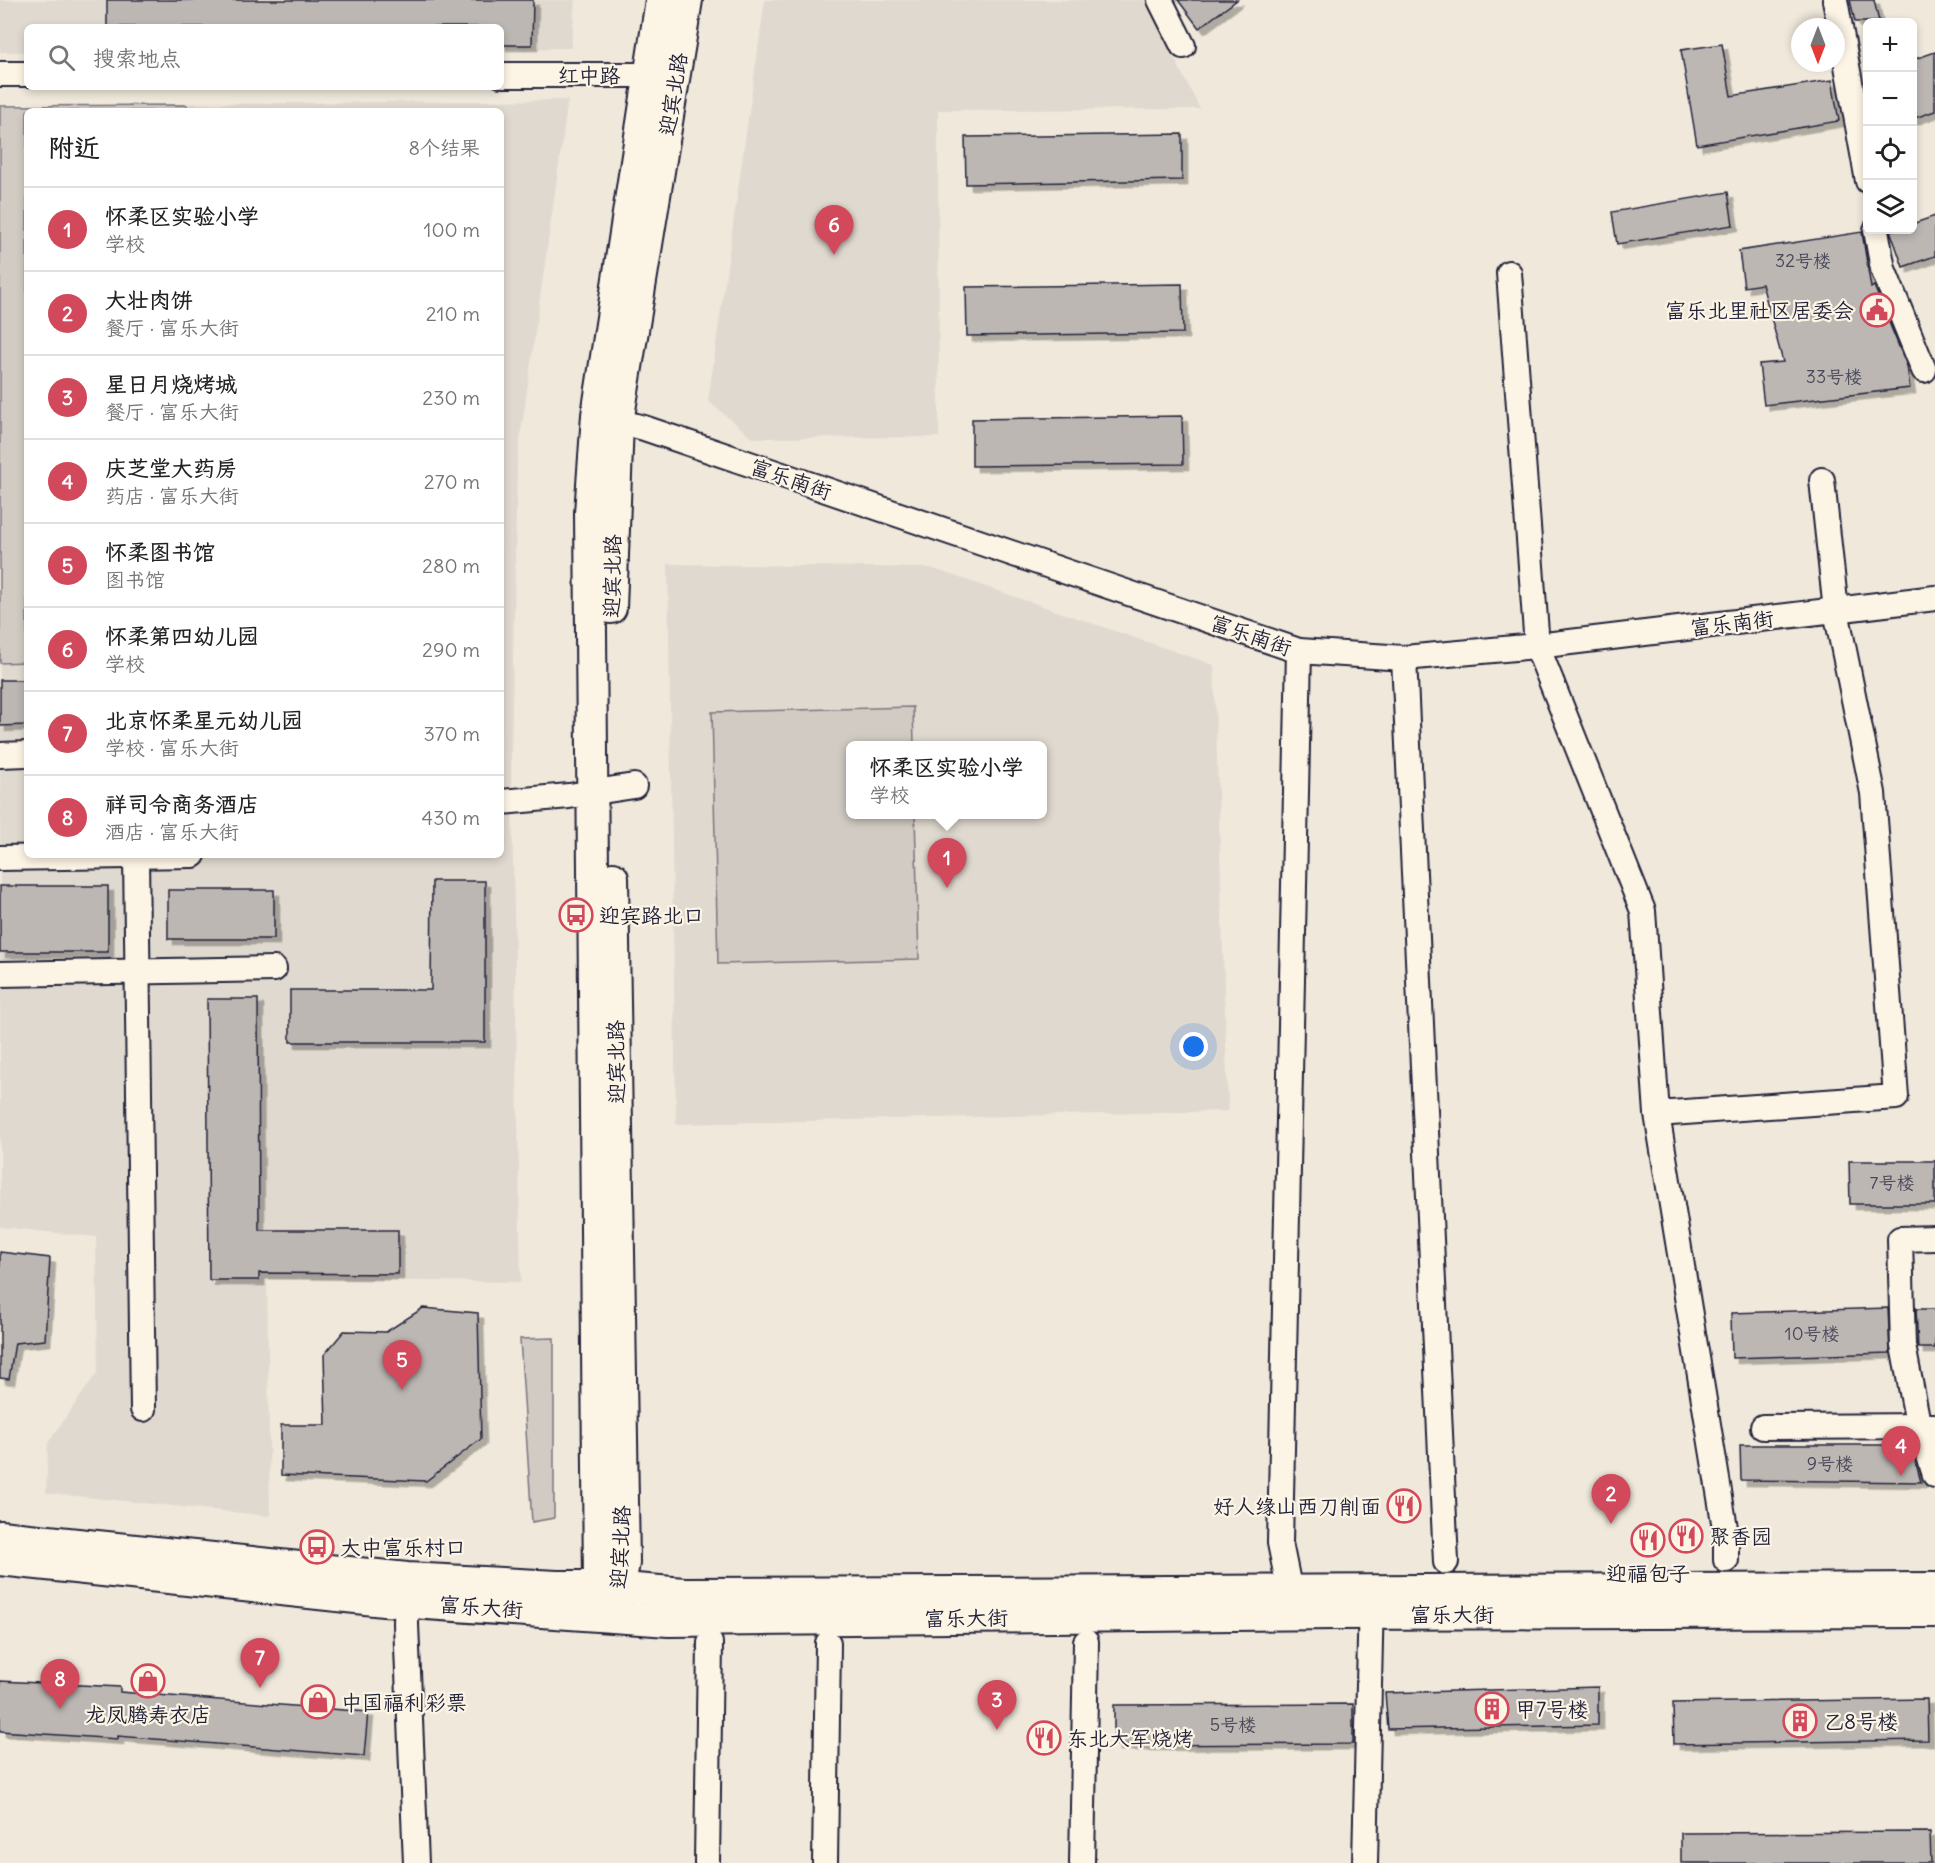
<!DOCTYPE html>
<html lang="zh">
<meta charset="utf-8">
<style>
:root{--surface:#fff;--page:#f6f6f6;--text:#222;--muted:#767676;--line:#e0e0e0;--accent:#d1495b}
body{margin:0;font-family:Delius,"LXGW WenKai TC",sans-serif;background:var(--page);color:var(--text)}
.controls{position:absolute;right:18px;top:18px;display:grid;overflow:hidden;border-radius:9px;box-shadow:0 3px 9px #0003}
.controls button{width:54px;height:54px;display:grid;place-items:center;padding:0;border:0;border-bottom:2px solid var(--line);background:var(--surface);color:var(--text);font:30px sans-serif}
.compass{position:absolute;left:1791px;top:18px;width:54px;height:54px;border-radius:50%;background:var(--surface);box-shadow:0 3px 9px #0003;rotate:180deg}
.you{position:absolute;left:1194px;top:1047px;width:21px;height:21px;margin:-15px;border:4px solid #fff;border-radius:50%;background:#1a73e8;box-shadow:0 0 0 9px #1a73e833}
.badge{display:grid;place-items:center;width:39px;height:39px;border-radius:50%;background:var(--accent);color:#fff;font-size:20px;font-weight:700}
.pin{position:absolute;translate:-50% -50px;filter:drop-shadow(0 2px 3px #0008)}
.pin::after{content:'';position:absolute;top:32px;width:21px;height:18px;background:inherit;clip-path:polygon(0 0,100% 0,50% 100%)}
.popup{position:absolute;left:846px;top:741px;width:201px;height:78px;box-sizing:border-box;display:grid;place-content:center;border-radius:9px;background:var(--surface);filter:drop-shadow(0 2px 4px #0005);font-size:20px;white-space:nowrap;color:var(--muted)}
.popup b{font-size:22px;color:var(--text)}
.popup::after{content:'';position:absolute;left:50%;top:100%;margin-left:-12px;border:12px solid transparent;border-top-color:var(--surface)}
.list{margin:0;padding:0;list-style:none}
h2{display:flex;justify-content:space-between;align-items:center;height:78px;margin:0;padding:0 24px;font-size:26px}
h2 small{font-size:20px;font-weight:400;color:var(--muted)}
.list li{display:grid;grid-template-columns:39px 1fr auto;gap:18px;align-items:center;box-sizing:border-box;height:84px;padding:0 24px;border-top:2px solid var(--line)}
.list b{display:block;font-size:22px;white-space:nowrap}
.list p{margin:0;font-size:20px;white-space:nowrap;color:var(--muted)}
.list em{font-size:20px;font-style:normal;color:var(--muted)}
.icon{flex:none;width:33px;height:33px;fill:none;stroke:currentColor;stroke-width:2;stroke-linecap:round;stroke-linejoin:round}
.map{position:relative;flex:none;width:1935px;height:1863px;overflow:hidden}
.search{position:absolute;background:var(--surface);box-shadow:0 3px 9px #0003;left:24px;top:24px;width:480px;height:66px;display:flex;align-items:center;gap:15px;box-sizing:border-box;padding:0 21px;border-radius:9px;color:var(--muted);font-size:22px}
.panel{position:absolute;background:var(--surface);box-shadow:0 3px 9px #0003;left:24px;top:108px;width:480px;height:750px;border-radius:9px}
.map>svg:first-child{display:block}
</style>
<div class="map">
<svg width="1935" height="1863" viewBox="0 0 1935 1863">
<defs>
<filter id="shadow"><feDropShadow dx="5.5" dy="5.5" stdDeviation="0" flood-color="#0004"/></filter>
</defs>
<rect width="100%" height="100%" fill="#efe8db"/>
<filter id="ink" filterUnits="userSpaceOnUse"><feTurbulence type="fractalNoise" baseFrequency=".0167" numOctaves="2"/><feDisplacementMap in="SourceGraphic" scale="12" xChannelSelector="R" yChannelSelector="G"/><feConvolveMatrix kernelMatrix="1 2 1 2 8 2 1 2 1" color-interpolation-filters="sRGB"/></filter>
<g filter="url(#ink)">
<g fill="#e0d9cf" fill-rule="evenodd">
<polygon points="0,0 575,0 571,48 501,49 501,27 27,27 27,52 0,52"/>
<polygon points="765,0 1145,0 1200,109 938,110 939,437 753,438 708,401"/>
<path d="M568,100L517,461L511,756L521,1282L267,1279L270,1516L46,1493L48,1443L98,1371L96,1237L0,1227V106ZM27,111H501V855H27Z"/>
<path d="M668,564L931,568L1214,665L1228,1111L676,1124ZM851,746H1043V814H851Z"/>
</g>
<g fill="#d1cbc3" stroke="#7a767f" stroke-width="1.5">
<polygon points="187,105 187,111 27,111 27,662 0,663 0,106"/>
<polygon points="913,707 914,745 851,746 851,814 915,815 919,959 718,964 712,712"/>
<polygon points="554,1338 554,1518 532,1522 520,1339"/>
</g>
<g fill="#bcb7b3" stroke="#22223b" stroke-width="1.5" filter="url(#shadow)">
<polygon points="107,0 533,0 532,45 501,45 501,27 107,27"/>
<polygon points="1178,0 1237,0 1199,28"/>
<polygon points="1850,0 1874,0 1879,22 1855,22"/>
<polygon points="1722,44 1731,96 1832,80 1839,121 1697,145 1681,50"/>
<polygon points="1935,52 1935,111 1912,119 1912,60"/>
<polygon points="1182,134 1182,180 966,184 965,137"/>
<polygon points="1728,192 1733,225 1617,244 1612,212"/>
<polygon points="1935,216 1935,256 1903,267 1890,230 1912,230 1912,224"/>
<polygon points="1862,232 1871,288 1874,286 1907,366 1910,388 1764,405 1759,364 1783,362 1762,284 1744,287 1739,251"/>
<polygon points="1182,284 1183,333 967,336 966,287"/>
<polygon points="1182,416 1183,464 972,466 972,419"/>
<polygon points="0,680 27,680 27,725 0,726"/>
<polygon points="432,881 485,881 485,1042 290,1042 290,990 431,990"/>
<rect x="0" y="886" width="108" height="66"/>
<rect x="168" y="890" width="106" height="49"/>
<polygon points="207,999 258,999 259,1230 398,1230 398,1274 259,1273 259,1280 209,1280"/>
<polygon points="1849,1161 1935,1161 1935,1204 1850,1204"/>
<polygon points="0,1252 50,1258 45,1340 15,1343 9,1379 0,1378"/>
<polygon points="423,1308 478,1313 481,1439 426,1481 281,1475 281,1425 326,1425 324,1355 344,1331 386,1332"/>
<polygon points="1888,1308 1890,1353 1732,1358 1731,1313"/>
<polygon points="1916,1309 1935,1309 1935,1348 1918,1348"/>
<polygon points="1740,1445 1911,1445 1921,1482 1741,1480"/>
<polygon points="0,1681 120,1687 120,1692 368,1712 364,1756 118,1736 118,1739 0,1731"/>
<polygon points="1598,1687 1598,1725 1388,1729 1385,1693"/>
<polygon points="1927,1699 1928,1740 1674,1744 1673,1703"/>
<polygon points="1353,1704 1353,1744 1114,1745 1114,1705"/>
<polygon points="1930,1832 1931,1863 1681,1863 1681,1833"/>
</g>
<g fill="none" stroke-linecap="round" stroke-linejoin="round">
<g stroke="#22223b" stroke-width="28">
<g id="minor">
<polyline points="1160,0 1183,46"/>
<polyline points="1835,0 1868,181"/>
<polyline points="0,74 27,74"/>
<polyline points="501,75 668,75"/>
<polyline points="1876,230 1883,269 1924,370"/>
<polyline points="1509,273 1537,646 1643,911 1657,1114 1726,1534 1726,1560"/>
<polyline points="603,417 644,428 1299,651 1404,658 1537,646 1935,598"/>
<polyline points="1404,658 1446,1562"/>
<polyline points="0,755 27,754"/>
<polyline points="501,802 569,796 634,786"/>
<polyline points="136,856 143,1409"/>
<polyline points="0,858 193,855"/>
<polyline points="0,974 274,969"/>
<polyline points="1657,1114 1896,1097 1873,793 1836,611 1822,480"/>
<polyline points="1935,1238 1900,1239 1903,1346 1917,1418 1935,1475"/>
<polyline points="1763,1427 1935,1426"/>
<polyline points="407,1586 406,1624 416,1863"/>
<polyline points="1293,1607 1280,1543 1299,651"/>
<polyline points="707,1863 710,1643"/>
<polyline points="825,1863 828,1643"/>
<polyline points="1082,1863 1086,1642"/>
<polyline points="1365,1863 1371,1596"/>
</g>
</g>
<g stroke="#22223b" stroke-width="34">
<g id="major">
<polyline points="611,608 618,422 687,0"/>
<polyline points="613,878 624,1563 616,1606"/>
<polyline points="0,1536 407,1578 557,1586 599,1586 684,1593 1935,1588"/>
<polyline points="0,1560 384,1601 669,1621 1334,1614 1935,1612"/>
<polyline points="607,1604 599,1586 590,513 597,415 661,0"/>
</g>
</g>
<use href="#minor" stroke="#fcf5e5" stroke-width="24"/>
<use href="#major" stroke="#fcf5e5" stroke-width="30"/>
</g>
</g>
<defs>
<g id="civic-ring" transform="scale(1.725)"><circle r="9.5" fill="#fcf5e5" stroke="#d1495b" stroke-width="1.5"/><path d="M-.6-6.5H3V-4.5H.6V-3L4-1V1h2V6H-6V1h2V-1L-.6-3ZM-1.2 2.5V6h2.4V2.5Z" fill="#d1495b"/></g>
<g id="bus-ring" transform="scale(1.725)"><circle r="9.5" fill="#fcf5e5" stroke="#d1495b" stroke-width="1.5"/><path d="M-5-6H5V4H4V6H2V4H-2V6H-4V4H-5ZM-3.5-4V0h7V-4ZM-3.5 1.2v1.5H-2V1.2ZM2 1.2v1.5H3.5V1.2Z" fill="#d1495b"/></g>
<g id="restaurant-ring" transform="scale(1.725)"><circle r="9.5" fill="#fcf5e5" stroke="#d1495b" stroke-width="1.5"/><path d="M-5-6h1v4h1v-4h1v4h1v-4h1v5L-1.5 .5V6h-2V.5L-5-1ZM5-6V6H3V1.5H1.5Q1.5-4 5-6Z" fill="#d1495b"/></g>
<g id="shop-ring" transform="scale(1.725)"><circle r="9.5" fill="#fcf5e5" stroke="#d1495b" stroke-width="1.5"/><path d="M-5-2.5h2.3a2.7 3.5 0 0 1 5.4 0H5L5.5 6h-11ZM-1.5-2.5h3a1.5 2.3 0 0 0-3 0Z" fill="#d1495b"/></g>
<g id="building-ring" transform="scale(1.725)"><circle r="9.5" fill="#fcf5e5" stroke="#d1495b" stroke-width="1.5"/><path d="M-4-6H4V6H1V3H-1V6H-4ZM-2.5-4.3h1.7v1.8h-1.7ZM.8-4.3h1.7v1.8H.8ZM-2.5-1h1.7V.8h-1.7ZM.8-1h1.7V.8H.8Z" fill="#d1495b"/></g>
</defs>
<g fill-rule="evenodd">
<use href="#civic-ring" x="1877" y="310"/>
<use href="#bus-ring" x="576" y="915"/>
<use href="#restaurant-ring" x="1404" y="1506"/>
<use href="#restaurant-ring" x="1686" y="1536"/>
<use href="#restaurant-ring" x="1648" y="1540"/>
<use href="#bus-ring" x="317" y="1547"/>
<use href="#shop-ring" x="148" y="1681"/>
<use href="#shop-ring" x="318" y="1702"/>
<use href="#building-ring" x="1492" y="1709"/>
<use href="#building-ring" x="1800" y="1721"/>
<use href="#restaurant-ring" x="1044" y="1738"/>
</g>
<g text-anchor="middle" dominant-baseline="central" stroke-width="4.5" stroke-linejoin="round" paint-order="stroke">
<g font-size="18" fill="#484759">
<text x="1803" y="260">32号楼</text>
<text x="1834" y="376">33号楼</text>
<text x="1892" y="1182">7号楼</text>
<text x="1812" y="1333">10号楼</text>
<text x="1830" y="1463">9号楼</text>
<text x="1233" y="1724">5号楼</text>
</g>
<g font-size="21" fill="#22223b" stroke="#fcf5e5">
<text x="589" y="75">红中路</text>
<text transform="translate(673 94) rotate(-81)">迎宾北路</text>
<text transform="translate(791 479) rotate(19)">富乐南街</text>
<text transform="translate(612 576) rotate(-89)">迎宾北路</text>
<text transform="translate(1732 623) rotate(-7)">富乐南街</text>
<text transform="translate(1251 635) rotate(19)">富乐南街</text>
<text transform="translate(616 1062) rotate(-91)">迎宾北路</text>
<text transform="translate(620 1547) rotate(-87)">迎宾北路</text>
<text transform="translate(481 1607) rotate(4)">富乐大街</text>
<text x="1452" y="1614">富乐大街</text>
<text transform="translate(966 1618) rotate(-1)">富乐大街</text>
</g>
<g font-size="21" fill="#22223b" stroke="#fcf5e5" text-anchor="start">
<text x="1854" y="310" text-anchor="end">富乐北里社区居委会</text>
<text x="599" y="915">迎宾路北口</text>
<text x="1381" y="1506" text-anchor="end">好人缘山西刀削面</text>
<text x="1709" y="1536">聚香园</text>
<text x="340" y="1547">大中富乐村口</text>
<text x="1648" y="1573" text-anchor="middle">迎福包子</text>
<text x="341" y="1702">中国福利彩票</text>
<text x="1515" y="1709">甲7号楼</text>
<text x="148" y="1714" text-anchor="middle">龙凤腾寿衣店</text>
<text x="1823" y="1721">乙8号楼</text>
<text x="1067" y="1738">东北大军烧烤</text>
</g>
</g>
</svg>
<div class="controls">
<button>+</button>
<button>−</button>
<button><svg class="icon" aria-label="locate" viewBox="0 0 24 24"><circle cx="12" cy="12" r="6"/><path d="M12 2v4M12 18v4M2 12h4M18 12h4"/></svg></button>
<button><svg class="icon" aria-label="layers" viewBox="0 0 24 24"><path d="M12 4l9 5-9 5-9-5zM3 14l9 5 9-5"/></svg></button>
</div>
<svg class="compass" viewBox="-18 -18 36 36"><path d="M0-13l5 13h-10z" fill="#e53935"/><path d="M0 13l5-13h-10z" fill="#767676"/></svg>
<div class="you"></div>
<div class="pin badge" style="left:947px;top:888px">1</div>
<div class="popup"><b>怀柔区实验小学</b>学校</div>
<div class="pin badge" style="left:1611px;top:1524px">2</div>
<div class="pin badge" style="left:997px;top:1730px">3</div>
<div class="pin badge" style="left:1901px;top:1476px">4</div>
<div class="pin badge" style="left:402px;top:1390px">5</div>
<div class="pin badge" style="left:834px;top:255px">6</div>
<div class="pin badge" style="left:260px;top:1688px">7</div>
<div class="pin badge" style="left:60px;top:1709px">8</div>
<div class="search"><svg class="icon" aria-label="search" viewBox="0 0 24 24"><circle cx="10" cy="10" r="6"/><path d="M15 15l6 6"/></svg>搜索地点</div>
<section class="panel">
<h2>附近<small>8个结果</small></h2>
<ul class="list">
<li><span class="badge">1</span><div><b>怀柔区实验小学</b><p>学校</p></div><em>100 m</em></li>
<li><span class="badge">2</span><div><b>大壮肉饼</b><p>餐厅 · 富乐大街</p></div><em>210 m</em></li>
<li><span class="badge">3</span><div><b>星日月烧烤城</b><p>餐厅 · 富乐大街</p></div><em>230 m</em></li>
<li><span class="badge">4</span><div><b>庆芝堂大药房</b><p>药店 · 富乐大街</p></div><em>270 m</em></li>
<li><span class="badge">5</span><div><b>怀柔图书馆</b><p>图书馆</p></div><em>280 m</em></li>
<li><span class="badge">6</span><div><b>怀柔第四幼儿园</b><p>学校</p></div><em>290 m</em></li>
<li><span class="badge">7</span><div><b>北京怀柔星元幼儿园</b><p>学校 · 富乐大街</p></div><em>370 m</em></li>
<li><span class="badge">8</span><div><b>祥司令商务酒店</b><p>酒店 · 富乐大街</p></div><em>430 m</em></li>
</ul>
</section>
</div>
